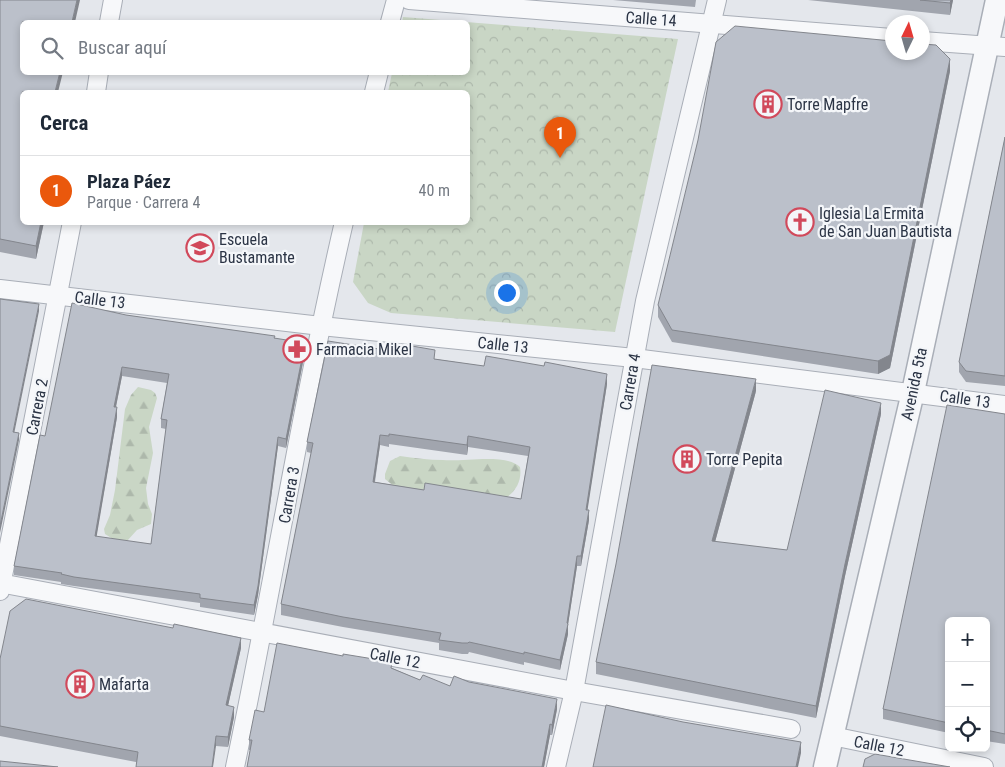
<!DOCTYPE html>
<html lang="es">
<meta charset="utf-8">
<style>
:root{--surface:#fff;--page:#f6f6f7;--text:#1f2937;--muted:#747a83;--line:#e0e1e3;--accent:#ea580c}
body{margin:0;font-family:"Roboto Condensed",sans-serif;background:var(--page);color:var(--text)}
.controls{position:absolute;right:15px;bottom:15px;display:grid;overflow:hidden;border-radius:8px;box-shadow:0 2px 8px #0003}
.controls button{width:45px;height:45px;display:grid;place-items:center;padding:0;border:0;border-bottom:1px solid var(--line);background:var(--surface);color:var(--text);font:25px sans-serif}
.compass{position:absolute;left:885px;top:15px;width:45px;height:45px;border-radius:50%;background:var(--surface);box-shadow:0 2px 8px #0003;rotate:5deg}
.you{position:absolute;left:506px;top:292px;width:18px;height:18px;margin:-12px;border:4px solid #fff;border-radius:50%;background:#1a73e8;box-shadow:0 0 0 8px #1a73e833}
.badge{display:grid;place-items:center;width:32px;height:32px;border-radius:50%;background:var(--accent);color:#fff;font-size:16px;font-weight:700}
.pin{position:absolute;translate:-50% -41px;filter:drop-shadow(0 1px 2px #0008)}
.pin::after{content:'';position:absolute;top:26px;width:18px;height:15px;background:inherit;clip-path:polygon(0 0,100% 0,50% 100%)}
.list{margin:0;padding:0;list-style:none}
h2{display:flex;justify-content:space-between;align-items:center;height:65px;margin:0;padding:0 20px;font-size:21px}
h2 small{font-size:16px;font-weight:400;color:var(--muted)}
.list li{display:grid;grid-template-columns:32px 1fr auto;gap:15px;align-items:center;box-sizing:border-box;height:70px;padding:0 20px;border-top:1px solid var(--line)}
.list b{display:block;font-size:19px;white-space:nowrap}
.list p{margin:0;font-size:16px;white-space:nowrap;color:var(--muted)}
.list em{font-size:16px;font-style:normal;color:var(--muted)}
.icon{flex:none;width:28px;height:28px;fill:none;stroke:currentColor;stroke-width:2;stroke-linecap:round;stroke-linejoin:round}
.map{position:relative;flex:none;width:1005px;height:767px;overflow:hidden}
.search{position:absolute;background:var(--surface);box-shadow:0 2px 8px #0003;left:20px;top:20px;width:450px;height:55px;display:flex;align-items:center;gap:12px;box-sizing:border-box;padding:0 18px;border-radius:8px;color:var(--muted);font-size:19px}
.panel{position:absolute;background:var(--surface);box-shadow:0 2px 8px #0003;left:20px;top:90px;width:450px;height:135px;border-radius:8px}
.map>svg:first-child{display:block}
</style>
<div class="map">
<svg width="1005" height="767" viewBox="0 0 1005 767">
<defs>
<pattern id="forest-firs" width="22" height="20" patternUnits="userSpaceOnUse" patternTransform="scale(1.25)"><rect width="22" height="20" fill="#c9d6c5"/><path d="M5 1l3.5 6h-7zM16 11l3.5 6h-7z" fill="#adb8ab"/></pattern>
<pattern id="park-crowns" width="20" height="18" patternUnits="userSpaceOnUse" patternTransform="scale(1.25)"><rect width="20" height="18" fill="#c9d6c5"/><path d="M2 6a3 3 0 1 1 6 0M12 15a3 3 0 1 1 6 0" fill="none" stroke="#adb8ab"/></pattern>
</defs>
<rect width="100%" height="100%" fill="#e4e7ec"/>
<g fill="url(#forest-firs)">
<polygon points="138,387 151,390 155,393 157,398 149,427 153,453 146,488 148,504 152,514 151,524 137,530 127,541 113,539 105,534 104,529 110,515 115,490 125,409 131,395"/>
<path d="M400,456C414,458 429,460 443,460C463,462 506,453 520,467C522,479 517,490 507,497L424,489L421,493L395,487L385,479V474L390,461Z"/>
</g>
<polygon fill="url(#park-crowns)" points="403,17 678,39 615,332 391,313 368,303 353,282 364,223 468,222 468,92 388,92 392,73 468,72 468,22 402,22"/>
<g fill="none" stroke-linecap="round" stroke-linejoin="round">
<g stroke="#a9aeb7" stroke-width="20">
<g id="minor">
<polyline points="409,0 892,38"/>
<polyline points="109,22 113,0"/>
<polyline points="390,22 396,0"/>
<polyline points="922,41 1005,47"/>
<polyline points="96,92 99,72"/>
<polyline points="374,92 379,72"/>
<polyline points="0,289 321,326 634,358 1005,405"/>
<polyline points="0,583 574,691 791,729"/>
<polyline points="0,591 72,222"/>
<polyline points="832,736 984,767"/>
<path d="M235,767C273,586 302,403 344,222"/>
<polyline points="556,767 574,691 645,301 717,0"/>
</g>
</g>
<g stroke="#a9aeb7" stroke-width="25">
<polyline id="tertiary" points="825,767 913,392 997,0"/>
</g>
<use href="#minor" stroke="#f7f8fa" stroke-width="18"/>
<use href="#tertiary" stroke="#f7f8fa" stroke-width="22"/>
</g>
<g fill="#a1a5ae" fill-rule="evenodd">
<polygon points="0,0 22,92 44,222 36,259 0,252"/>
<polygon points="613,0 696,0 695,7"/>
<polygon points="808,0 953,0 950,15"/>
<polygon points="950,71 890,368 878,374 672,342 658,317 658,305"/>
<polygon points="1005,137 1005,386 966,382 959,372 959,362"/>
<path d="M126,315L275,338L305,352L286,448L278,446L258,595L254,615L200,607V603L74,586L61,584V582L14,575V566L45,436ZM122,376L167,383L161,419V428L166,429L151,544L96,537L117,417L116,407Z"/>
<path d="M411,354L435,359L607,384L587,510L589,520L581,566H577L568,624V634L560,670L524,662V665L469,652L468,654H462L439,650V643L343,627L281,615V604L311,453L307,452V442ZM389,444L467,455L468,447L528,456L521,499L424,490L375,482L380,445L389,447Z"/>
<polygon points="756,391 715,542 787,550 881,414 845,576 816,718 596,674 596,662"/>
<polygon points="1005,414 1005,744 986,741 986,621 949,621 949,733 883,719 883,709"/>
<polygon points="241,648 228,705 234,717 228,747 216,746 136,762 0,736 0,659"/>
<polygon points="392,668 420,680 450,686 469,682 557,709 552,735 550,735 544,767 247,767 250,750 249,750 249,740 264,712"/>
</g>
<g fill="#83868d">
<polygon points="77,0 80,0 75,22 72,22"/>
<polygon points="951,0 953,0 950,15 950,3"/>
<polygon points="950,59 950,71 890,368 878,374 878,361"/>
<polygon points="60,72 63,72 58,92 55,92"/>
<polygon points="41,222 44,222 36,259 36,246"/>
<polygon points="39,304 39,311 13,439 13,432"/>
<polygon points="305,343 305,352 286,448 286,439"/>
<polygon points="122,367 122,376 114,416 114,407"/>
<polygon points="607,374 607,384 586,520 586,510"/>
<polygon points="756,379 756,391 712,553 712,541"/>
<polygon points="881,403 881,414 845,576 816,718 816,706 845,564"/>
<polygon points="117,407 117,417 95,546 95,536"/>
<polygon points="19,433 19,440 0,533 0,526"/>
<polygon points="380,435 380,445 373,492 373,482"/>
<polygon points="468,436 468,447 467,455 467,445"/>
<polygon points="278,437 278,446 258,595 254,615 254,605"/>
<polygon points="589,510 589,520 581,566 581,556"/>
<polygon points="577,556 577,566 568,625 568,624 568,634 560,670 560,660"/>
<polygon points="241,638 241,648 226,715 226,705"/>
<polygon points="557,699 557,709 552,735 552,725"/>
<polygon points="234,707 234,717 228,747 228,737"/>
<polygon points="550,724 550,735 544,767 542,767"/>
<polygon points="216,736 216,746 213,767 212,767"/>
<polygon points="801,742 801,753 798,767 796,767"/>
</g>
<g fill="#bbc0ca" stroke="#83868d" fill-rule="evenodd">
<polygon points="0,0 77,0 72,22 22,22 22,72 60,72 55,92 22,92 22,222 41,222 36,246 0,239"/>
<polygon points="920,0 951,0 950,3"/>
<polygon points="735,26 892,41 892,52 922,52 922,44 936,45 950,59 890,355 878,361 672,330 658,305 698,140 716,42"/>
<polygon points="1005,137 1005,376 966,371 959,362"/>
<polygon points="0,299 39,304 13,432 19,433 0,526"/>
<path d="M72,303L126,315L275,336L274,338L305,343L286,439L278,437L258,586L254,605L200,598V594L74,577L61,574L62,573L14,566L40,435L45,436ZM122,367L169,374L161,419L167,420L151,544L95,536L117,407H114Z"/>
<path d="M328,341L411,354L412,346L435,350L434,359L484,366L486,356L544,366L545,362L607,374L586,510H589L581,556H577L567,623L568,624L560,660L524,652V654L469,642L468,643H462L439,640L441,633L343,617L281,604L313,443L307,442ZM389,434L467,445L468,436L530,447L521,499L425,483L424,490L373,482L380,435L389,436Z"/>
<polygon points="652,365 756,379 712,541 787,550 825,390 881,403 845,564 816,706 596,662 616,564"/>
<polygon points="947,405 1005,414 1005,734 986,730 986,621 949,621 949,723 883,709"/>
<polygon points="26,599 173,628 174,624 241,638 226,705 234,707 228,737 216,736 212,767 136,767 138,752 0,726 0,659 10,611"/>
<polygon points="277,643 343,656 343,654 392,662 391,668 420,680 423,675 450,686 454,676 469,682 557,699 552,725 550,724 542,767 247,767 252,740 249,740 255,710 264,712"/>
<polygon points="606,705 683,722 801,742 796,767 593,767"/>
<polygon points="875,754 950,767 863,767 865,759"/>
<polygon points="0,761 58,767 0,767"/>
</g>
<defs>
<g id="building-ring" transform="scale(1.4375)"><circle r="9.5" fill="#f4f6f9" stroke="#d1495b" stroke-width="1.5"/><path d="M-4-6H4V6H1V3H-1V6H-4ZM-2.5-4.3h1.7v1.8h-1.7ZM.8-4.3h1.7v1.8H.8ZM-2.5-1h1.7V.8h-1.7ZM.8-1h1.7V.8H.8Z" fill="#d1495b"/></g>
<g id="church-ring" transform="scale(1.4375)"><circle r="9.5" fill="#f4f6f9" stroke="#d1495b" stroke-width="1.5"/><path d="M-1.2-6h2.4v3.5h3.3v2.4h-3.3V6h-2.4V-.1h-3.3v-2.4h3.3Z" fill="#d1495b"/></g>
<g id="school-ring" transform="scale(1.4375)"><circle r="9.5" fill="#f4f6f9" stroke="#d1495b" stroke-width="1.5"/><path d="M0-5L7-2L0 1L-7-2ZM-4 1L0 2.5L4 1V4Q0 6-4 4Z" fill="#d1495b"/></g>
<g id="pharmacy-ring" transform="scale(1.4375)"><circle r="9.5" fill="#f4f6f9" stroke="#d1495b" stroke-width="1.5"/><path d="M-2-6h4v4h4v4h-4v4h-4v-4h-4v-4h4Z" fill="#d1495b"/></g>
</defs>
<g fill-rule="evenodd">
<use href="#building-ring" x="768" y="104"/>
<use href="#church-ring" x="800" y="222"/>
<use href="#school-ring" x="200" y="248"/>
<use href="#pharmacy-ring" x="297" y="349"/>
<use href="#building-ring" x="687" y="459"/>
<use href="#building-ring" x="80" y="684"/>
</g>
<g text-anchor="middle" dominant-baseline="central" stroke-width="4.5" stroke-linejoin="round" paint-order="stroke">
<g font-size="16" fill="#2b3445" stroke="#f4f6f9">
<text transform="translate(651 19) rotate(4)">Calle 14</text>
<text transform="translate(100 300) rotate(7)">Calle 13</text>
<text transform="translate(503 345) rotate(6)">Calle 13</text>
<text transform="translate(630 382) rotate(-80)">Carrera 4</text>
<text transform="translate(914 384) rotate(-78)">Avenida 5ta</text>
<text transform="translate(965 399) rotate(8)">Calle 13</text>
<text transform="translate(37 407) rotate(-79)">Carrera 2</text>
<text transform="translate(289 495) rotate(-80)">Carrera 3</text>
<text transform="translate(395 658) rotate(11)">Calle 12</text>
<text transform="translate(879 746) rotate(11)">Calle 12</text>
</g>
<g font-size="16" fill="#2b3445" stroke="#f4f6f9" text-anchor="start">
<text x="787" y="104">Torre Mapfre</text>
<text x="819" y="213">Iglesia La Ermita<tspan x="819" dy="18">de San Juan Bautista</tspan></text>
<text x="219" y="239">Escuela<tspan x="219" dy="18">Bustamante</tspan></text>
<text x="316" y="349">Farmacia Mikel</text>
<text x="706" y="459">Torre Pepita</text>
<text x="99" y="684">Mafarta</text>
</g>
</g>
</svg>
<div class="controls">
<button>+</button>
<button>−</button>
<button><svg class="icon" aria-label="locate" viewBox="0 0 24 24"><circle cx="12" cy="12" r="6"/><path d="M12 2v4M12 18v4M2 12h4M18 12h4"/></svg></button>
</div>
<svg class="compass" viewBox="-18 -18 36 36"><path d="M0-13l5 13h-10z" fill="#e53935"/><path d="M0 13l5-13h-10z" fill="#747a83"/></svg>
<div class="you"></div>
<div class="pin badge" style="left:560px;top:158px">1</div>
<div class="search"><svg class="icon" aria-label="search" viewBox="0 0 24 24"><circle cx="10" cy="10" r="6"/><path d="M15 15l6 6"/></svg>Buscar aquí</div>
<section class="panel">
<h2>Cerca<small></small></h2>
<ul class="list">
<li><span class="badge">1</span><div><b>Plaza Páez</b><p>Parque · Carrera 4</p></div><em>40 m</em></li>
</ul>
</section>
</div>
